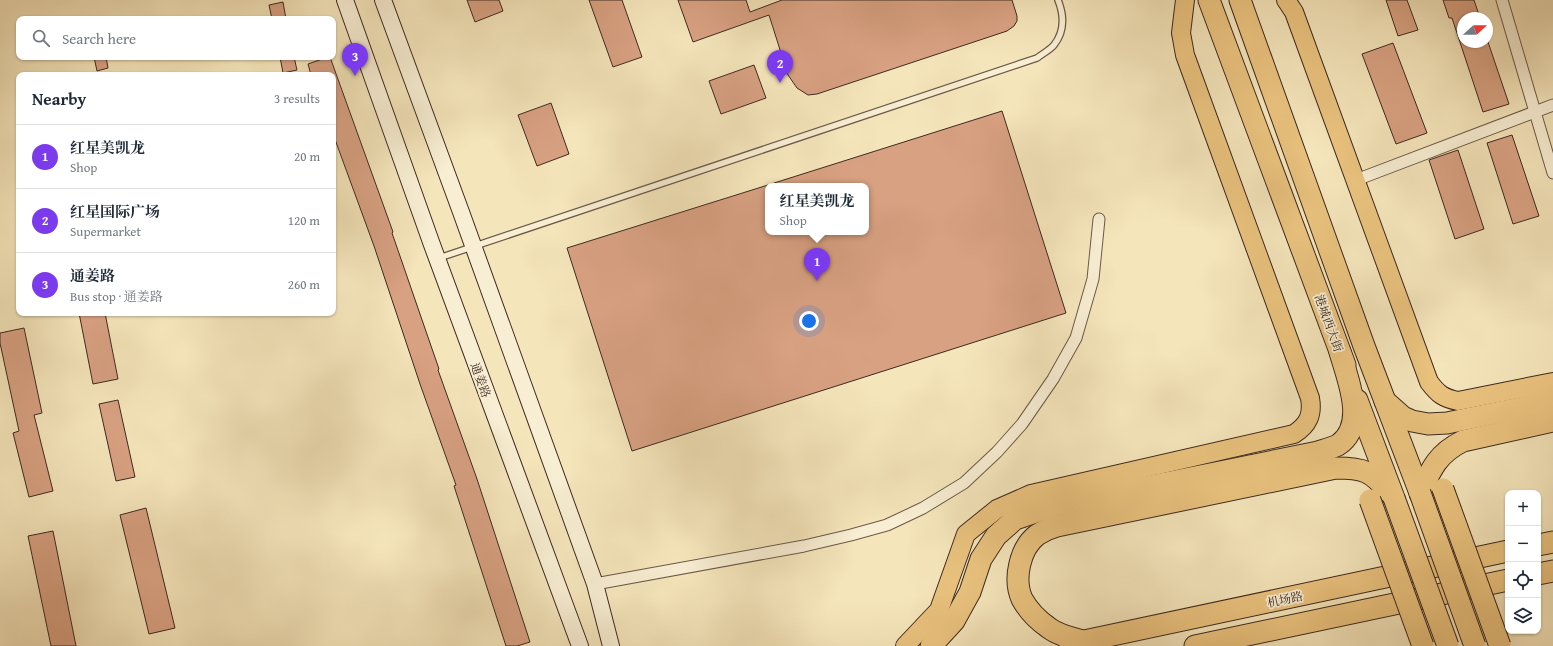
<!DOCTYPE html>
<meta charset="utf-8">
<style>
:root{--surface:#fff;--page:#f2f2f3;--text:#1f2937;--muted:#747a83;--line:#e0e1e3;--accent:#7c3aed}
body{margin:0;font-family:"Gentium Book Plus","Noto Serif SC",serif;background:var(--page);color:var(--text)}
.controls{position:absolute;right:12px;bottom:12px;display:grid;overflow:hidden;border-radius:8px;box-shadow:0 1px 3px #0004}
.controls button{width:36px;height:36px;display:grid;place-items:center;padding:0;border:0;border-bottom:1px solid var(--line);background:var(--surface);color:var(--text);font:20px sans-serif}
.compass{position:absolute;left:1457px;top:12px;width:36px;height:36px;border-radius:50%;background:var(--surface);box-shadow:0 1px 3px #0004;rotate:69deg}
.you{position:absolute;left:809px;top:321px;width:14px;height:14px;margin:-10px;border:3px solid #fff;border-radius:50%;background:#1a73e8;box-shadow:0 0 0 6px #1a73e833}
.badge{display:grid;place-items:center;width:26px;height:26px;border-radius:50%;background:var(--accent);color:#fff;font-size:13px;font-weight:700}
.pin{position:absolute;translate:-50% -33px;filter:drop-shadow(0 1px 2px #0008)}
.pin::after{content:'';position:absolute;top:21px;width:14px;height:12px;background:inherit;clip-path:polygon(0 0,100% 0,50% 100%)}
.popup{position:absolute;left:765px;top:183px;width:104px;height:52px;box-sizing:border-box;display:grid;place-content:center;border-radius:8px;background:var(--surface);filter:drop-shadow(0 1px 3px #0005);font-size:13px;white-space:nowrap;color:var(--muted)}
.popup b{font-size:15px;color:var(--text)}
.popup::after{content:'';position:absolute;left:50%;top:100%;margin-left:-8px;border:8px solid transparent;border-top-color:var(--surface)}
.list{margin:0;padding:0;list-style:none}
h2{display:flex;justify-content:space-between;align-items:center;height:52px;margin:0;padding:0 16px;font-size:17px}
h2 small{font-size:13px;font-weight:400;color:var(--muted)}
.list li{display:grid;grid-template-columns:26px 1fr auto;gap:12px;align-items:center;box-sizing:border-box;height:64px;padding:0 16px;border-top:1px solid var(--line)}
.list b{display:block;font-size:15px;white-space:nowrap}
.list p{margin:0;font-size:13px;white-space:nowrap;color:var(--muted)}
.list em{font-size:13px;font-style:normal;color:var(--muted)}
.icon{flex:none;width:22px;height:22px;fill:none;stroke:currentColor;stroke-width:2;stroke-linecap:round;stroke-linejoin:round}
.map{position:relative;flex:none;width:1553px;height:646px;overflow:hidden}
.search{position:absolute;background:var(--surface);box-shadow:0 1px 3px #0004;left:16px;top:16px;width:320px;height:44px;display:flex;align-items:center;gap:10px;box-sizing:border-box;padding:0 14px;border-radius:8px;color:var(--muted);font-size:15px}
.panel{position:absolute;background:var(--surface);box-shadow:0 1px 3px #0004;left:16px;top:72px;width:320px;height:244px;border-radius:8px}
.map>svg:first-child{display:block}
</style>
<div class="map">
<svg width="1553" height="646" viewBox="0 0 1553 646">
<rect width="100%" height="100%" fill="#f5e5bb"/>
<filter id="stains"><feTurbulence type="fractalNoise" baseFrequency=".005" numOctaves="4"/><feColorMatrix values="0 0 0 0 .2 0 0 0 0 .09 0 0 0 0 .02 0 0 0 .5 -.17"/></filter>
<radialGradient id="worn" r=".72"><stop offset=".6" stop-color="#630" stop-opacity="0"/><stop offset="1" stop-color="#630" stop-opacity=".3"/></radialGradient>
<g fill="#d8a182" stroke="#3d2a21">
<polygon points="467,0 499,0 503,11 475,22"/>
<polygon points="589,0 622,0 642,57 613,67"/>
<polygon points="678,0 746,0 750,12 782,0 1012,0 1017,16 1017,21 1014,26 1007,31 817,94 808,95 797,88 788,75 769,15 693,42"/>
<polygon points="1386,0 1407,0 1418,30 1398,36"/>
<polygon points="1443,0 1474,0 1480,18 1463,18 1463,42 1488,42 1509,104 1483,112 1452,18 1449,18"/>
<polygon points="283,2 286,19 272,19 269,5"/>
<polygon points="1393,43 1427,133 1396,144 1362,54"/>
<polygon points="94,57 106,57 108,68 97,71"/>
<polygon points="280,57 294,57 297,70 283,73"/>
<polygon points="328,57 330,57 393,232 392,233 439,369 438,370 477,479 530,642 517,646 506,646 454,486 456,485 420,384 374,246 333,134 333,75 311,75 308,64"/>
<polygon points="754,65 766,98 721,114 709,81"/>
<polygon points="551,103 569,154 537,166 518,115"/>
<polygon points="1002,111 1066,313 632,451 567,248 768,185 768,232 866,232 866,186 771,186 771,184"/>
<polygon points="1512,135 1539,216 1513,224 1487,143"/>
<polygon points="1458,150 1484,229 1455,239 1429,160"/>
<polygon points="79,313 105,313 118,379 93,384"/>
<polygon points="24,328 42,413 34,415 53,491 29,497 13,433 19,431 0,343 0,333"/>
<polygon points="118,400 135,477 116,481 99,404"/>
<polygon points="146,508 175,628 149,634 120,515"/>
<polygon points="53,531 76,646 51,646 28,536"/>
</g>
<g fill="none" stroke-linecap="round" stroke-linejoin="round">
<g stroke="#6b5948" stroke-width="8">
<path id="lane" d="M439,258L1037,58C1042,54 1050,50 1054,45C1065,31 1064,15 1058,0"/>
</g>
<g stroke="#6b5948" stroke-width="13">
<g id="street">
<polyline points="1502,0 1553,173"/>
<polyline points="1356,180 1553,105"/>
<polyline points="595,584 804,546 851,535 887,525 923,508 964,483 997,452 1022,424 1053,379 1076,338 1093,279 1099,219"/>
</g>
</g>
<g stroke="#3d2a21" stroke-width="18">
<g id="secondary">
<polyline points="345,0 431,242 580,646"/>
<polyline points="383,0 461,212 595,584 611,646"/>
</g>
</g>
<g stroke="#3d2a21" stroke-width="20">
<g id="primary">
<path d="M1286,0L1294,12L1429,382C1438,394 1443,398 1458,401L1553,382"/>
<path d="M905,646L939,610L966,534L997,509L1031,494L1294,434C1308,425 1313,415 1310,398L1185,55L1181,33L1185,0"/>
</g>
</g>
<g stroke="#3d2a21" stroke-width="23">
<g id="highway">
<polyline points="1209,0 1345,365"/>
<polyline points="1240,0 1364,346 1420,493"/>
<polyline points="1357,400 1394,498"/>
<polyline points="1385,401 1403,417 1412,421 1428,424 1447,423 1553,401"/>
<path d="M1420,493C1431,469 1438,453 1463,441L1553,421"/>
<polyline points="1538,545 1553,542"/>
<polyline points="1538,574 1553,571"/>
<path d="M1083,641C1072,638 1058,635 1049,628C1039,621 1028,610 1022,599C1013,579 1020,548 1037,535C1043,531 1050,528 1057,526L1336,468C1364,468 1371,471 1389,492"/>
<polyline points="1070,644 1508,551"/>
<path d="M931,646L954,621L970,592L981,559L996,536L1015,519L1053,506L1318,452C1324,450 1332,448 1338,445C1368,425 1347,378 1340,352"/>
<polyline points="1195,646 1508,580"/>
</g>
</g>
<use href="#lane" stroke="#f8eed3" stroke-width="5.5"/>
<use href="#street" stroke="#f8eed3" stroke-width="11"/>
<use href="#secondary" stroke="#f8eed3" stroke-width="16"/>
<use href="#primary" stroke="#eac27e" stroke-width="18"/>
<use href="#highway" stroke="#eac27e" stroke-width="21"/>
<g stroke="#3d2a21" stroke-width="23" stroke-linecap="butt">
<g id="highway-bridge">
<polyline points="1443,489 1500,646"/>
<polyline points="1420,493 1475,646"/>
<polyline points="1394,498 1448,646"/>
<polyline points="1370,500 1423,646"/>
</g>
</g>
<use href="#highway-bridge" stroke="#eac27e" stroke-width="21"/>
</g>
<g text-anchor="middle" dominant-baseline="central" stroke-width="3.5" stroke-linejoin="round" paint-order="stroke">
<g font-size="12" fill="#3d2a21" stroke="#f8eed3">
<text transform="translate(1329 323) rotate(70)">港城西大街</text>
<text transform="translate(481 380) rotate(70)">通姜路</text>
<text transform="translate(1285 599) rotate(-12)">机场路</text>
</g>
</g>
<rect width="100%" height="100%" filter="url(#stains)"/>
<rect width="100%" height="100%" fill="url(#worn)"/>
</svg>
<div class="controls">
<button>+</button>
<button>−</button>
<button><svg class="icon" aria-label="locate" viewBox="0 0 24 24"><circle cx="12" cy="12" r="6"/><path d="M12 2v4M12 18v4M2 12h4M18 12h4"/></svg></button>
<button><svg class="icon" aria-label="layers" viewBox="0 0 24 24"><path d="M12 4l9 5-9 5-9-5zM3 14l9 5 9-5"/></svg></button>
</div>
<svg class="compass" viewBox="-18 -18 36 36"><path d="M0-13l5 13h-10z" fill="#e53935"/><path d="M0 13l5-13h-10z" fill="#747a83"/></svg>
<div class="you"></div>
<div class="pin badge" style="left:817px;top:281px">1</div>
<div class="popup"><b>红星美凯龙</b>Shop</div>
<div class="pin badge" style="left:780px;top:83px">2</div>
<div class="pin badge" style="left:355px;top:76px">3</div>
<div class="search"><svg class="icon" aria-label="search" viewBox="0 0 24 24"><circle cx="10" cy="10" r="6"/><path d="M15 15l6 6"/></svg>Search here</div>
<section class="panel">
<h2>Nearby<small>3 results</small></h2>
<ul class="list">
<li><span class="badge">1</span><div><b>红星美凯龙</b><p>Shop</p></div><em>20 m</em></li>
<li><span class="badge">2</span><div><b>红星国际广场</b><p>Supermarket</p></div><em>120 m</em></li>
<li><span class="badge">3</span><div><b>通姜路</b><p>Bus stop · 通姜路</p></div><em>260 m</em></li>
</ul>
</section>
</div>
